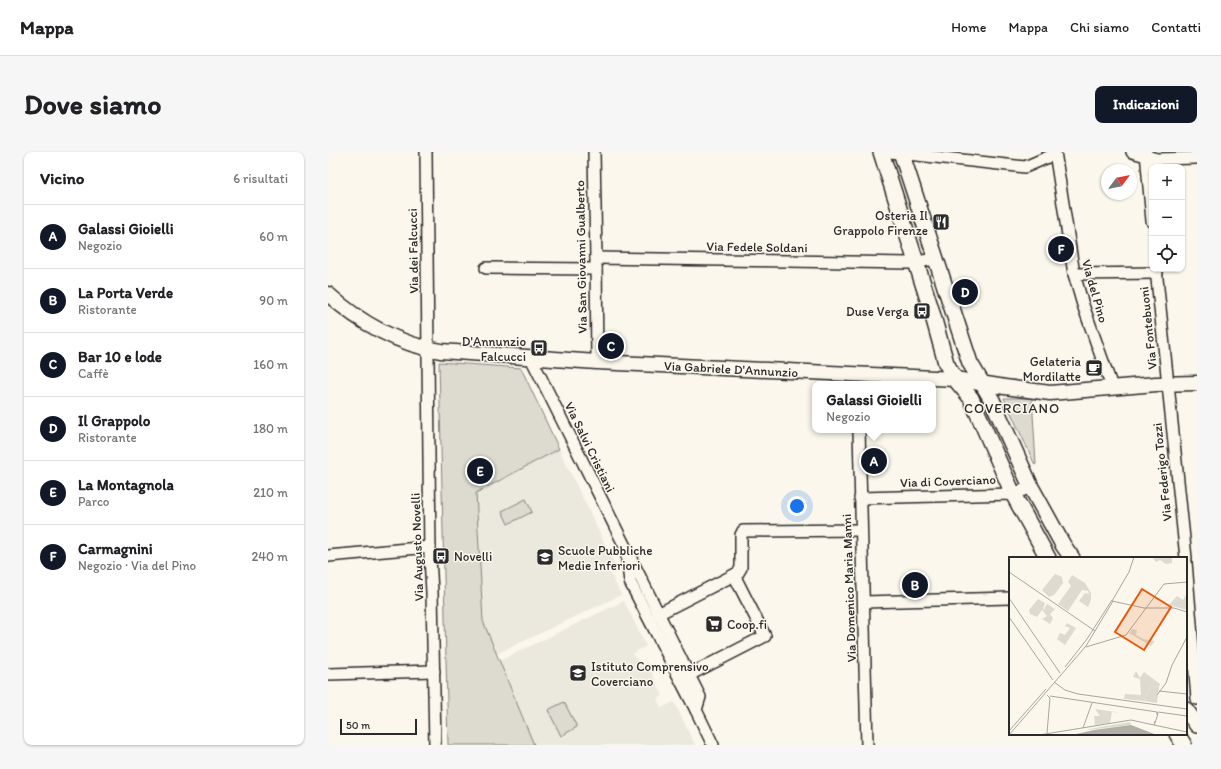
<!DOCTYPE html>
<html lang="it">
<meta charset="utf-8">
<style>
:root{--surface:#fff;--page:#f6f6f6;--text:#202124;--muted:#757577;--line:#e0e0e0;--accent:#111827}
body{margin:0;font-family:Itim,sans-serif;background:var(--page);color:var(--text)}
.controls{position:absolute;right:12px;top:12px;display:grid;overflow:hidden;border-radius:8px;box-shadow:0 1px 3px #0004}
.controls button{width:36px;height:36px;display:grid;place-items:center;padding:0;border:0;border-bottom:1px solid var(--line);background:var(--surface);color:var(--text);font:20px sans-serif}
.compass{position:absolute;left:773px;top:12px;width:36px;height:36px;border-radius:50%;background:var(--surface);box-shadow:0 1px 3px #0004;rotate:58deg}
.scale{position:absolute;left:12px;bottom:10px;width:77px;box-sizing:border-box;padding-left:4px;border:2px solid #2b2b2b;border-top:0;font-size:11px;line-height:14px;white-space:nowrap;color:#2b2b2b;-webkit-text-stroke:3px #fbf7ec;paint-order:stroke}
.you{position:absolute;left:469px;top:354px;width:14px;height:14px;margin:-10px;border:3px solid #fff;border-radius:50%;background:#1a73e8;box-shadow:0 0 0 6px #1a73e833}
.badge{display:grid;place-items:center;width:26px;height:26px;border-radius:50%;background:var(--accent);color:#fff;font-size:13px;font-weight:700}
.pin{position:absolute;translate:-50% -50%;border:2px solid #fff;box-shadow:0 1px 4px #0006}
.popup{position:absolute;left:484px;top:229px;width:124px;height:52px;box-sizing:border-box;display:grid;place-content:center;border-radius:8px;background:var(--surface);filter:drop-shadow(0 1px 3px #0005);font-size:13px;white-space:nowrap;color:var(--muted)}
.popup b{font-size:15px;color:var(--text)}
.popup::after{content:'';position:absolute;left:50%;top:100%;margin-left:-8px;border:8px solid transparent;border-top-color:var(--surface)}
.list{margin:0;padding:0;list-style:none}
h2{display:flex;justify-content:space-between;align-items:center;height:52px;margin:0;padding:0 16px;font-size:17px}
h2 small{font-size:13px;font-weight:400;color:var(--muted)}
.list li{display:grid;grid-template-columns:26px 1fr auto;gap:12px;align-items:center;box-sizing:border-box;height:64px;padding:0 16px;border-top:1px solid var(--line)}
.list b{display:block;font-size:15px;white-space:nowrap}
.list p{margin:0;font-size:13px;white-space:nowrap;color:var(--muted)}
.list em{font-size:13px;font-style:normal;color:var(--muted)}
.icon{flex:none;width:22px;height:22px;fill:none;stroke:currentColor;stroke-width:2;stroke-linecap:round;stroke-linejoin:round}
.map{position:relative;flex:none;width:869px;height:593px;overflow:hidden;border-radius:8px}
header{display:flex;align-items:center;gap:24px;box-sizing:border-box;height:56px;padding:0 20px;background:var(--surface);border-bottom:1px solid var(--line)}
header strong{font-size:19px}
nav{display:flex;gap:22px;margin-inline-start:auto;font-size:14px}
.intro{display:flex;align-items:center;justify-content:space-between;box-sizing:border-box;height:96px;padding:0 24px}
h1{margin:0;font-size:28px}
.button{padding:10px 18px;border-radius:8px;background:var(--accent);color:#fff;font-size:14px;font-weight:700}
main{display:flex;gap:24px;padding:0 24px}
aside{flex:1;background:var(--surface);border-radius:8px;box-shadow:0 1px 3px #0004}
.map>svg:first-child{display:block}
</style>
<header>
<strong>Mappa</strong>
<nav><a>Home</a><a>Mappa</a><a>Chi siamo</a><a>Contatti</a></nav>
</header>
<div class="intro"><h1>Dove siamo</h1><a class="button">Indicazioni</a></div>
<main>
<aside>
<h2>Vicino<small>6 risultati</small></h2>
<ul class="list">
<li><span class="badge">A</span><div><b>Galassi Gioielli</b><p>Negozio</p></div><em>60 m</em></li>
<li><span class="badge">B</span><div><b>La Porta Verde</b><p>Ristorante</p></div><em>90 m</em></li>
<li><span class="badge">C</span><div><b>Bar 10 e lode</b><p>Caffè</p></div><em>160 m</em></li>
<li><span class="badge">D</span><div><b>Il Grappolo</b><p>Ristorante</p></div><em>180 m</em></li>
<li><span class="badge">E</span><div><b>La Montagnola</b><p>Parco</p></div><em>210 m</em></li>
<li><span class="badge">F</span><div><b>Carmagnini</b><p>Negozio · Via del Pino</p></div><em>240 m</em></li>
</ul>
</aside>
<div class="map">
<svg width="869" height="593" viewBox="0 0 869 593">
<rect width="100%" height="100%" fill="#fbf7ec"/>
<filter id="ink" filterUnits="userSpaceOnUse"><feTurbulence type="fractalNoise" baseFrequency=".025" numOctaves="2"/><feDisplacementMap in="SourceGraphic" scale="8" xChannelSelector="R" yChannelSelector="G"/><feConvolveMatrix kernelMatrix="1 2 1 2 8 2 1 2 1" color-interpolation-filters="sRGB"/></filter>
<g filter="url(#ink)">
<g fill="#ebe8de">
<polygon points="231,297 287,413 282,421 293,443 168,502 155,469 148,341"/>
<polygon points="296,449 318,494 304,502 313,514 319,510 335,544 329,546 333,556 346,550 367,593 206,593 171,509"/>
</g>
<g fill="#dddad0" stroke="#84827e">
<polygon points="111,210 193,216 231,297 148,341 155,469 206,593 120,593"/>
<polygon points="676,246 704,246 708,312 707,313"/>
<polygon points="198,347 204,360 180,372 174,359"/>
<polygon points="236,550 249,575 233,584 220,558"/>
</g>
<g fill="none" stroke-linecap="round" stroke-linejoin="round">
<g stroke="#2b2b2b" stroke-width="14">
<g id="minor">
<polyline points="98,0 102,405 104,440 107,593"/>
<polyline points="266,0 268,106 269,210"/>
<polyline points="562,0 697,15 727,2"/>
<polyline points="727,0 746,122 755,153 784,235"/>
<polyline points="804,0 829,7 869,6"/>
<polyline points="818,0 824,69"/>
<polyline points="268,106 581,111 608,107"/>
<polyline points="158,116 268,117"/>
<polyline points="828,117 858,406"/>
<polyline points="746,122 829,121"/>
<polyline points="203,206 372,545 368,558 385,593"/>
<polyline points="531,278 539,593"/>
<polyline points="532,346 685,342 703,335"/>
<polyline points="0,404 102,395"/>
<polyline points="299,406 302,430 368,558"/>
<polyline points="858,410 869,547"/>
<polyline points="536,450 682,446"/>
<polyline points="330,462 410,421 413,416 413,383 415,379 533,378"/>
<polyline points="0,522 106,519"/>
<polyline points="361,523 437,484 406,423"/>
</g>
</g>
<g stroke="#2b2b2b" stroke-width="17">
<path id="tertiary" d="M0,142C31,170 71,193 113,199L269,210L627,227L677,235L722,241L828,232L869,231"/>
</g>
<g stroke="#2b2b2b" stroke-width="18">
<g id="secondary">
<polyline points="553,0 603,157 618,211 627,227 643,246 685,342 720,406"/>
<polyline points="573,0 642,211 664,248 703,335 735,393 744,406"/>
<polyline points="858,558 869,573"/>
<polyline points="849,582 856,593"/>
</g>
</g>
<use href="#minor" stroke="#fbf7ec" stroke-width="11"/>
<use href="#tertiary" stroke="#fbf7ec" stroke-width="14"/>
<use href="#secondary" stroke="#fbf7ec" stroke-width="15"/>
</g>
</g>
<defs>
<g id="restaurant-square" transform="scale(0.9)"><rect x="-9" y="-9" width="18" height="18" rx="4" fill="#2b2b2b" stroke="#fbf7ec"/><path d="M-5-6h1v4h1v-4h1v4h1v-4h1v5L-1.5 .5V6h-2V.5L-5-1ZM5-6V6H3V1.5H1.5Q1.5-4 5-6Z" fill="#fff"/></g>
<g id="bus-square" transform="scale(0.9)"><rect x="-9" y="-9" width="18" height="18" rx="4" fill="#2b2b2b" stroke="#fbf7ec"/><path d="M-5-6H5V4H4V6H2V4H-2V6H-4V4H-5ZM-3.5-4V0h7V-4ZM-3.5 1.2v1.5H-2V1.2ZM2 1.2v1.5H3.5V1.2Z" fill="#fff"/></g>
<g id="cafe-square" transform="scale(0.9)"><rect x="-9" y="-9" width="18" height="18" rx="4" fill="#2b2b2b" stroke="#fbf7ec"/><path d="M-5.5-4.5H6V0H3Q3 3.5 0 3.5H-2.5Q-5.5 3.5-5.5 0ZM3-3.2v2h1.7v-2ZM-6 4.5H4V6H-6Z" fill="#fff"/></g>
<g id="school-square" transform="scale(0.9)"><rect x="-9" y="-9" width="18" height="18" rx="4" fill="#2b2b2b" stroke="#fbf7ec"/><path d="M0-5L7-2L0 1L-7-2ZM-4 1L0 2.5L4 1V4Q0 6-4 4Z" fill="#fff"/></g>
<g id="supermarket-square" transform="scale(0.9)"><rect x="-9" y="-9" width="18" height="18" rx="4" fill="#2b2b2b" stroke="#fbf7ec"/><path d="M-6-5.5h2.5l.6 2H6L4.5 2H-2.5L-4.4-4H-6ZM-1.5 3.2a1.3 1.3 0 1 0 .1 0ZM3 3.2a1.3 1.3 0 1 0 .1 0Z" fill="#fff"/></g>
</defs>
<g fill-rule="evenodd">
<use href="#restaurant-square" x="613" y="70"/>
<use href="#bus-square" x="594" y="159"/>
<use href="#bus-square" x="211" y="196"/>
<use href="#cafe-square" x="766" y="216"/>
<use href="#bus-square" x="113" y="404"/>
<use href="#school-square" x="217" y="405"/>
<use href="#supermarket-square" x="386" y="472"/>
<use href="#school-square" x="250" y="521"/>
</g>
<g text-anchor="middle" dominant-baseline="central" stroke-width="3" stroke-linejoin="round" paint-order="stroke">
<g font-size="13" fill="#2b2b2b" stroke="#fbf7ec" text-anchor="end">
<text x="600" y="63">Osteria Il<tspan x="600" dy="15">Grappolo Firenze</tspan></text>
<text x="581" y="159">Duse Verga</text>
<text x="198" y="189">D'Annunzio<tspan x="198" dy="15">Falcucci</tspan></text>
<text x="753" y="209">Gelateria<tspan x="753" dy="15">Mordilatte</tspan></text>
<text x="230" y="398" text-anchor="start">Scuole Pubbliche<tspan x="230" dy="15">Medie Inferiori</tspan></text>
<text x="126" y="404" text-anchor="start">Novelli</text>
<text x="399" y="472" text-anchor="start">Coop.fi</text>
<text x="263" y="514" text-anchor="start">Istituto Comprensivo<tspan x="263" dy="15">Coverciano</tspan></text>
</g>
<g font-size="13" fill="#2b2b2b" stroke="#fbf7ec">
<text transform="translate(429 95) rotate(1)">Via Fedele Soldani</text>
<text transform="translate(85 99) rotate(-91)">Via dei Falcucci</text>
<text transform="translate(253 105) rotate(-91)">Via San Giovanni Gualberto</text>
<text transform="translate(767 139) rotate(74)">Via del Pino</text>
<text transform="translate(820 176) rotate(-96)">Via Fontebuoni</text>
<text transform="translate(403 217) rotate(3)">Via Gabriele D'Annunzio</text>
<text transform="translate(262 295) rotate(64)">Via Salvi Cristiani</text>
<text transform="translate(834 320) rotate(-96)">Via Federigo Tozzi</text>
<text transform="translate(620 329) rotate(-2)">Via di Coverciano</text>
<text transform="translate(89 395) rotate(-92)">Via Augusto Novelli</text>
<text transform="translate(521 436) rotate(-92)">Via Domenico Maria Manni</text>
</g>
<g font-size="14" letter-spacing="1" fill="#2b2b2b" stroke="#fbf7ec">
<text x="684" y="256">COVERCIANO</text>
</g>
</g>
<g transform="translate(681 405)">
<rect width="178" height="178" fill="#fbf7ec"/>
<path d="M142,129L150,130L148,146L135,144Z" fill="#dddad0"/>
<path d="M143,0H163V6L157,7L151,3L147,5Z" fill="#dddad0"/>
<path d="M46,17L53,20L54,26L45,38L40,40L33,33ZM63,18L76,26L82,36V43L79,50L70,44L76,36L80,37L79,34L73,33L59,54L49,47L62,29L59,25ZM178,36V53L160,48L168,39L174,43ZM29,42L36,46L34,52L37,54L35,52L38,47L46,52L41,57L44,61L41,67L33,62L38,59L33,53L28,60L21,57L20,53ZM58,66L67,71L56,88L48,82L51,76L56,78L61,71L56,69ZM123,72L128,73L127,78L134,82L146,84L142,89L120,76ZM127,114L131,121L135,115L151,127L150,130L142,129L135,144L115,142L116,137L132,138L131,122L124,120ZM86,152L113,156L103,155L101,166L86,168L85,159H91ZM121,165L122,168L79,173L80,172Z" fill="#dddad0"/>
<path d="M122,168L148,178H63L85,173Z" fill="#b1afa7"/>
<path fill="none" stroke="#a8a59f" stroke-width="1" d="M125,0L120,15L103,44L135,51H165L178,55M0,15L86,74M0,41L51,116M0,60L44,123M77,90L117,78L155,27L178,25M56,110L78,82L103,43M45,125L56,133L69,137L178,152M150,134L178,137M38,138L41,141L38,176M148,138L157,126L163,108L178,80M41,139L148,155M149,155L178,159M146,166L149,157L148,155V158M145,168L178,175M74,171L83,146M0,174L37,132M0,178L77,89L104,44M30,178L122,163L145,168L146,164"/>
<path fill="#e8590c" fill-opacity="0.15" stroke="#e8590c" stroke-width="2" d="M133,32L162,50L135,93L106,75Z"/>
<rect width="178" height="178" fill="none" stroke="#2b2b2b" stroke-width="2"/>
</g>
</svg>
<div class="controls">
<button>+</button>
<button>−</button>
<button><svg class="icon" aria-label="locate" viewBox="0 0 24 24"><circle cx="12" cy="12" r="6"/><path d="M12 2v4M12 18v4M2 12h4M18 12h4"/></svg></button>
</div>
<svg class="compass" viewBox="-18 -18 36 36"><path d="M0-13l5 13h-10z" fill="#e53935"/><path d="M0 13l5-13h-10z" fill="#757577"/></svg>
<div class="scale">50 m</div>
<div class="you"></div>
<div class="pin badge" style="left:546px;top:309px">A</div>
<div class="popup"><b>Galassi Gioielli</b>Negozio</div>
<div class="pin badge" style="left:587px;top:433px">B</div>
<div class="pin badge" style="left:283px;top:194px">C</div>
<div class="pin badge" style="left:637px;top:140px">D</div>
<div class="pin badge" style="left:152px;top:319px">E</div>
<div class="pin badge" style="left:733px;top:97px">F</div>
</div>
</main>
